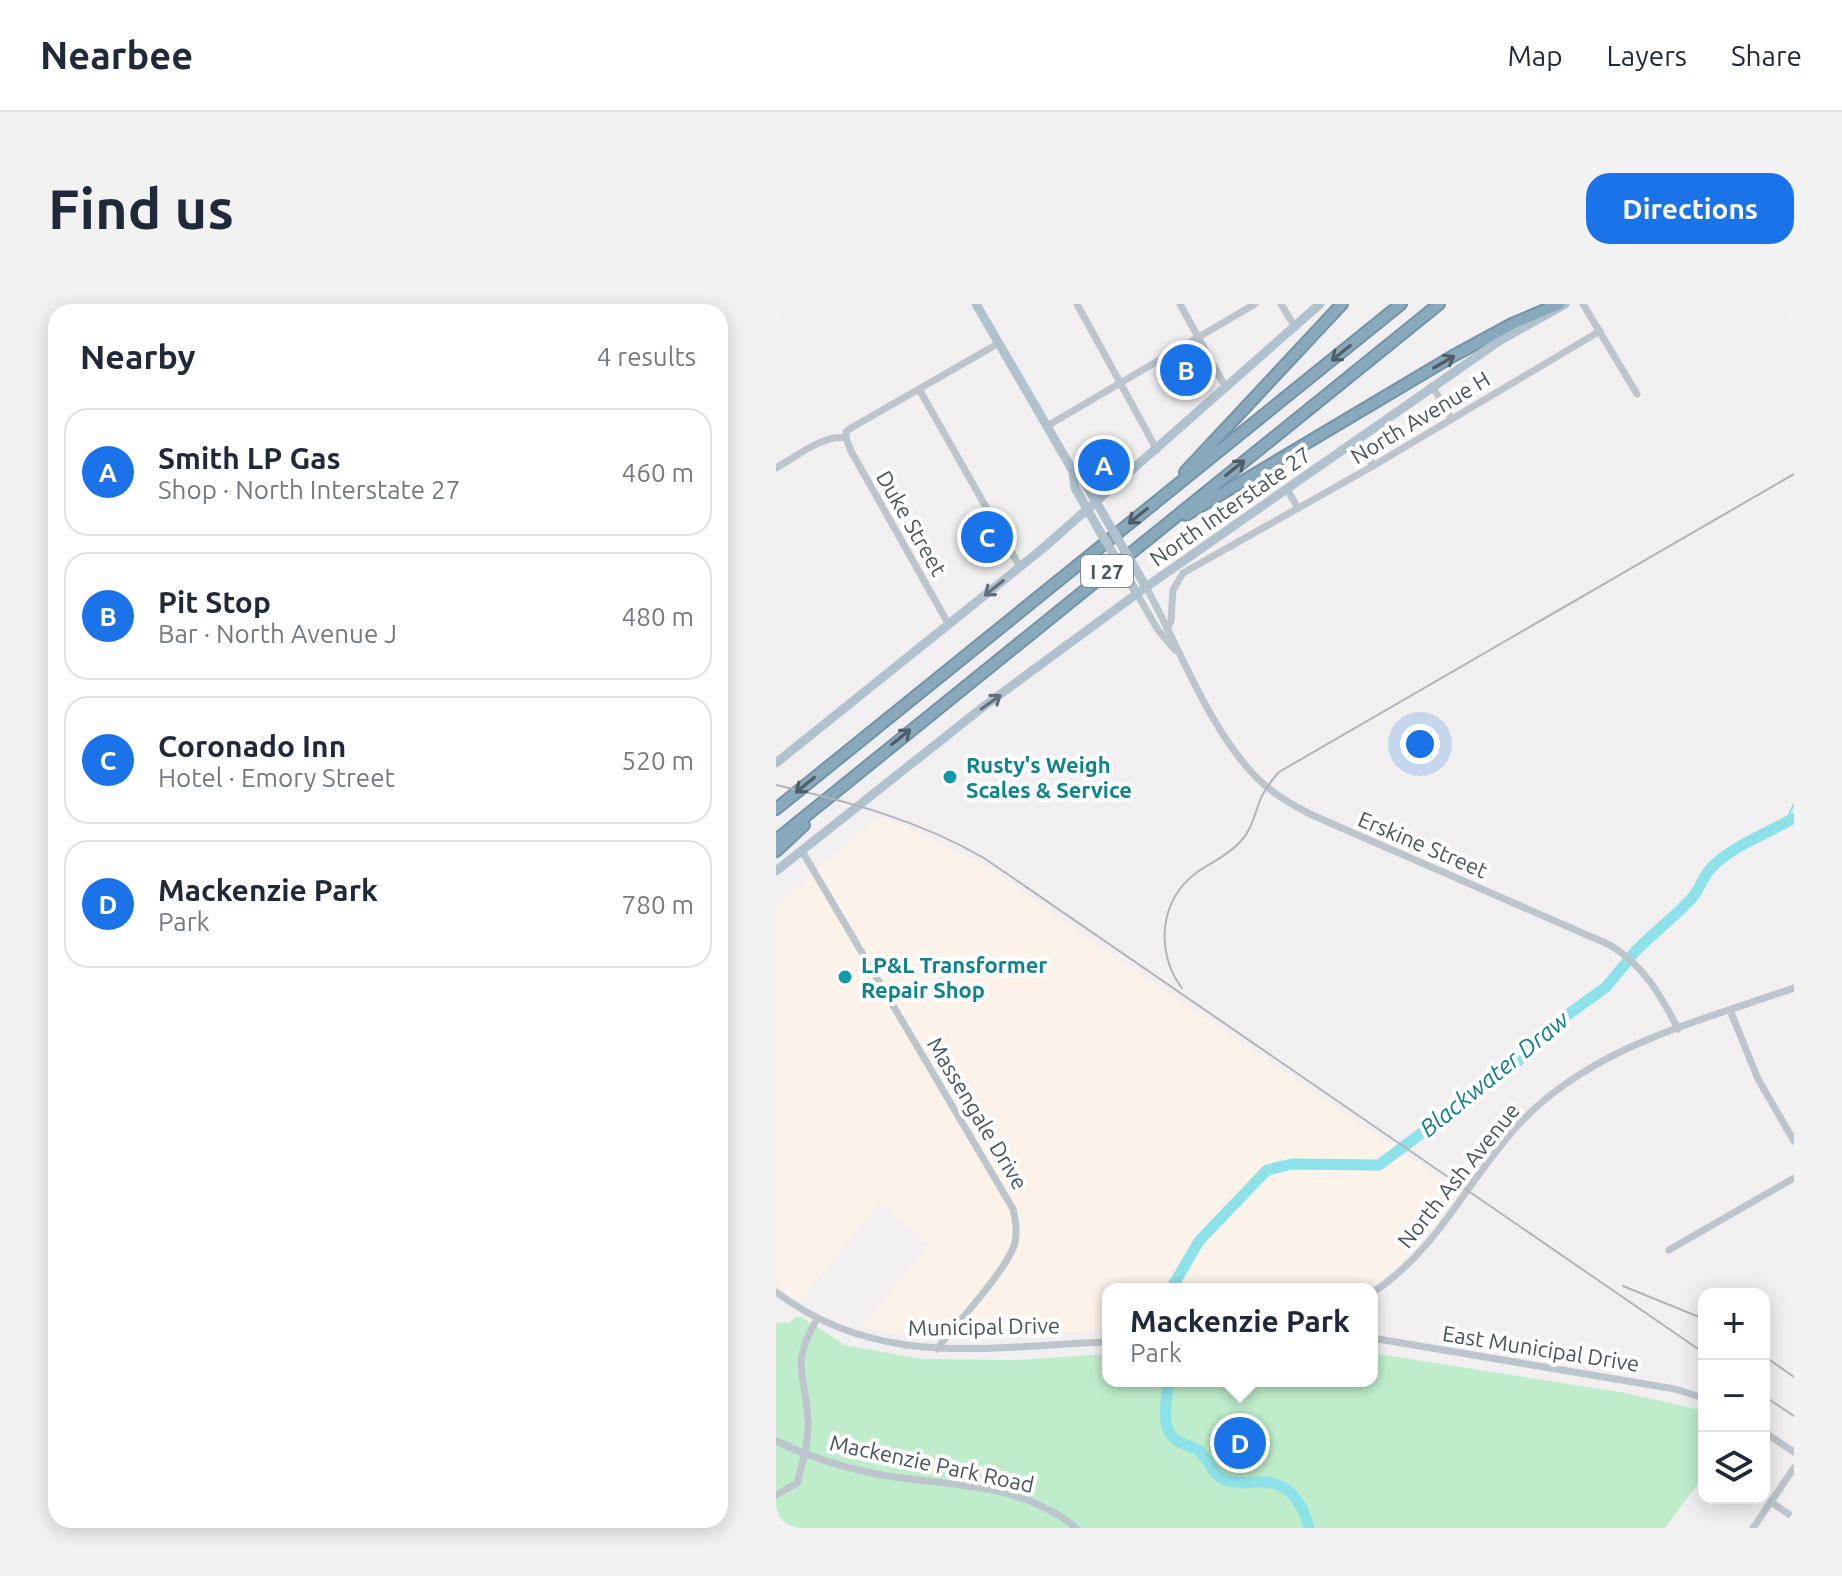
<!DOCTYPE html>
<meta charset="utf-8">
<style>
:root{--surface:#fff;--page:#f2f2f3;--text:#1f2937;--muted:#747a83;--line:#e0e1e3;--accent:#1a73e8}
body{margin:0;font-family:Ubuntu,sans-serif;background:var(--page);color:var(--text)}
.controls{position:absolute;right:24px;bottom:24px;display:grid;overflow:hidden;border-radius:16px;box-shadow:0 4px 20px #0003}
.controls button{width:72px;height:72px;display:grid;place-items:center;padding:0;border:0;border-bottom:2px solid var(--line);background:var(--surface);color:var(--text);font:40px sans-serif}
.you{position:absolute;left:644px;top:440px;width:28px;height:28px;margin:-20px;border:6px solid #fff;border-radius:50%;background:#1a73e8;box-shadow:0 0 0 12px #1a73e833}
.badge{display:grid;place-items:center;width:52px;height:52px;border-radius:50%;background:var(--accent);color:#fff;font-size:26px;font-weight:700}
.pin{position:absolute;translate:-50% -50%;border:4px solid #fff;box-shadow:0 2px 8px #0006}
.popup{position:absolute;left:326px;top:979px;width:276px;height:104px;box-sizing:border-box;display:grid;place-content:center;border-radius:16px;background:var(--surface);filter:drop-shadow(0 2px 6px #0005);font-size:26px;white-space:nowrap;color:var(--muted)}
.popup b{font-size:30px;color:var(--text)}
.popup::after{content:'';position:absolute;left:50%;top:100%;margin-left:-16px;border:16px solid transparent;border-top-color:var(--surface)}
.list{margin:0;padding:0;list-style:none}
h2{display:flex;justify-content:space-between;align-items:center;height:104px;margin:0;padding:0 32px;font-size:34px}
h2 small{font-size:26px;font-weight:400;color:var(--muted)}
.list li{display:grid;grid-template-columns:52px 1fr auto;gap:24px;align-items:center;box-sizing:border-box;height:128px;margin:0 16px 16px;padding:0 16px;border:2px solid var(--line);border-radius:24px}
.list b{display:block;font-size:30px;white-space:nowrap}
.list p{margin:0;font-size:26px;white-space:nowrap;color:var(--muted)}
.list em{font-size:26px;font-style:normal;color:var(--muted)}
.icon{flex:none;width:44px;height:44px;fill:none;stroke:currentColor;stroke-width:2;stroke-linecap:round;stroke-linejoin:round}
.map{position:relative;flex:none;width:1018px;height:1224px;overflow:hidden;border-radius:24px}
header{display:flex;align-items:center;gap:48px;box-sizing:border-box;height:112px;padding:0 40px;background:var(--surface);border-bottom:2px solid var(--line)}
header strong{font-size:38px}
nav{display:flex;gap:44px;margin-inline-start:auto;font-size:28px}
.intro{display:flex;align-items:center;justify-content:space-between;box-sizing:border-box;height:192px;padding:0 48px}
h1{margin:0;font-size:56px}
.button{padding:20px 36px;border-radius:24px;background:var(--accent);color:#fff;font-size:28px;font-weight:700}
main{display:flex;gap:48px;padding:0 48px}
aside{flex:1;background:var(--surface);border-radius:24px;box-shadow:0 4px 20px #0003}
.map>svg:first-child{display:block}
</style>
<header>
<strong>Nearbee</strong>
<nav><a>Map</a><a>Layers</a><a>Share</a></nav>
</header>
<div class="intro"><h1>Find us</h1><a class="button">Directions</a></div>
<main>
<aside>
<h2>Nearby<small>4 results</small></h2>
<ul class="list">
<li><span class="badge">A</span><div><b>Smith LP Gas</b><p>Shop · North Interstate 27</p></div><em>460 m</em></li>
<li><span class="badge">B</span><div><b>Pit Stop</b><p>Bar · North Avenue J</p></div><em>480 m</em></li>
<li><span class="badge">C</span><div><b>Coronado Inn</b><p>Hotel · Emory Street</p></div><em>520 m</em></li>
<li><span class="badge">D</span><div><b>Mackenzie Park</b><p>Park</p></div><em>780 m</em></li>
</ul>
</aside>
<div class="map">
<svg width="1018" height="1224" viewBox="0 0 1018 1224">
<rect width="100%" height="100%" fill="#f1efef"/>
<polygon fill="#fbf3e9" points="104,511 211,562 297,624 683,887 644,941 610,973 589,985 332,985 332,1026 148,1035 85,1023 152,940 103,900 24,998 10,989 0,979 0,601"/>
<polygon fill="#bfedcb" points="20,1013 25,1013 69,1041 146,1055 240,1056 332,1050 332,1077 596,1077 596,1049 850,1089 928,1107 928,1171 889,1224 0,1224 0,1020 5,1018 12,1019"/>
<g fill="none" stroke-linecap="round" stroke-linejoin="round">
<polyline stroke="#8de2e9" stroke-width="2" points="1009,519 1018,500"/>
<g stroke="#8de2e9" stroke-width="11">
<path d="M856,651C875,630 897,615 916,594C924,585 927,572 936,563C958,541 992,529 1018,514"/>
<polyline points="395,985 423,937 491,866 516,860 603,861 743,756 761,733 830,683 850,659"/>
<path d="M393,1077C391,1096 383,1123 400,1136C407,1141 416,1142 423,1147C433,1155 435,1169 447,1175C458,1180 471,1179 483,1178C513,1177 527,1199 533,1224"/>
</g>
<g stroke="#7393a8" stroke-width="14">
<g id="highway">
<polyline points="409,168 566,0"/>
<polyline points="410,211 677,52 736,20 783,0"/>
<polyline points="0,505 625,0"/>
<polyline points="0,536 663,0"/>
<polyline points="0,547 28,521"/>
</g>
</g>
<g stroke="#bbc5cb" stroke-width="7">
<polyline points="301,0 381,146"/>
<polyline points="404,0 450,84"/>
<polyline points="505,0 519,23"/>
<polyline points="807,0 861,90"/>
<polyline points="656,82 676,115"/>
<polyline points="143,85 244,263"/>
<polyline points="271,122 479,0"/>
<polyline points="70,134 75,147 173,321"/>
<polyline points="70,134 70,128 75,124 223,39"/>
<polyline points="582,134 597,162"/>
<path d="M0,164C20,153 47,130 70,134"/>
<polyline points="511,185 522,204"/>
<path d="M370,283C403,342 433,426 481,474C497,490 516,501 536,511L834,641C867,661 885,691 902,725"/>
<polyline points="361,290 382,326 399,346"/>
<polyline points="391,325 395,317 397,286 407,269 597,162 824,27"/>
<path d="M26,547L237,905C240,917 242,930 238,942C228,969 180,1020 161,1045"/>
<polyline points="954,706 982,775 1018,837"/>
<polyline points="893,946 1018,874"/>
<path d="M0,988C103,1066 213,1042 332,1038"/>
<path d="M596,989C663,945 690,877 743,820C815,743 921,718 1018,684"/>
<polyline points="596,1034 899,1085 928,1094"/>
<polyline points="988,1128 1018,1148"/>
<path d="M0,1137C31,1152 66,1163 100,1170C169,1183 243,1176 300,1224"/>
<path d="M0,1191L21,1179C27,1158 33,1138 32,1117C30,1068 13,1063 41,1015"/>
<polyline points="995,1198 1018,1214"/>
<polyline points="977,1224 1018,1164"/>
</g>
<g stroke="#afc2cd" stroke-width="9">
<polyline points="200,0 297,167 307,176 336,225"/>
<polyline points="297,167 299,184 323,226"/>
<polyline points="359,264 370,283"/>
<polyline points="350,271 361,290"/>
<polyline points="0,459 265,246 544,0"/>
<polyline points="0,567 207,403 370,283 723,37 789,0"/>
</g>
<use href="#highway" stroke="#88a8bc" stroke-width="10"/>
<g stroke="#b1b5b9" stroke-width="2">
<path d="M0,481C74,498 142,516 208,554L928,1049"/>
<path d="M406,684C379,649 383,597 420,569C435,558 452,552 465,537C475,526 478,513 483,499C487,487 495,477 503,468L1018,170"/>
<polyline points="847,982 928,1015"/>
<polyline points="988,1052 1018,1073"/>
<polyline points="988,1092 1018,1112"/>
</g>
<g stroke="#afc2cd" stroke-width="9">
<polyline points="336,225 359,264"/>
<polyline points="323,226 350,271"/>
</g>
</g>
<defs><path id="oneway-shaft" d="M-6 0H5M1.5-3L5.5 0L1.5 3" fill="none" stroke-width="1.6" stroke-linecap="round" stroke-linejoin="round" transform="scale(2)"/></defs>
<g stroke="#4e5d66">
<use href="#oneway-shaft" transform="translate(565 49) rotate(141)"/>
<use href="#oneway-shaft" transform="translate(668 58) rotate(-30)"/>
<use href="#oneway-shaft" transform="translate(459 164) rotate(-39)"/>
<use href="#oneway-shaft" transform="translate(362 212) rotate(141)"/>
<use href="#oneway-shaft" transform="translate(125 433) rotate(-39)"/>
<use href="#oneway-shaft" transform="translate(29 481) rotate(141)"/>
</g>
<g stroke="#617078">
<use href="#oneway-shaft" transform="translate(218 284) rotate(141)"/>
<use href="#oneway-shaft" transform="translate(215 398) rotate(-36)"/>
</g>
<g fill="#0f9aa8" stroke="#fff" stroke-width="3">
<circle cx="174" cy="473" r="8"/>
<circle cx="69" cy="673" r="8"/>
</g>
<g text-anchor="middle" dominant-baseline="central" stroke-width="8" stroke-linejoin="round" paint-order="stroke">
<rect fill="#fff" stroke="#7e888d" stroke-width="2" x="305" y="251" width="52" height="32" rx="6"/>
<g font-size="20" font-weight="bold" fill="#47555c">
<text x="331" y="267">I 27</text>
</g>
<g font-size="22" fill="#47555c" stroke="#fff">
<text transform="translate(644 113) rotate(-31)">North Avenue H</text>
<text transform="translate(454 202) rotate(-35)">North Interstate 27</text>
<text transform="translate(136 219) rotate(60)">Duke Street</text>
<text transform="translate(647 540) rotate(23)">Erskine Street</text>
<text transform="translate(202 809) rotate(59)">Massengale Drive</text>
<text transform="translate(682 871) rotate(-51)">North Ash Avenue</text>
<text transform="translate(208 1022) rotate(-1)">Municipal Drive</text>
<text transform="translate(765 1044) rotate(9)">East Municipal Drive</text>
<text transform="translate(156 1159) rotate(12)">Mackenzie Park Road</text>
</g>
<g font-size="22" font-weight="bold" fill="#0d838f" stroke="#fff" text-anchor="start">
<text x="190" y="460">Rusty's Weigh<tspan x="190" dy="25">Scales &amp; Service</tspan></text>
<text x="85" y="660">LP&amp;L Transformer<tspan x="85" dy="25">Repair Shop</tspan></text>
</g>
<g font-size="24" font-style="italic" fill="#117e87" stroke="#fff">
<text transform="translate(718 770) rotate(-39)">Blackwater Draw</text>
</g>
</g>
</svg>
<div class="controls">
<button>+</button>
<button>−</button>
<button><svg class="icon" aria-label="layers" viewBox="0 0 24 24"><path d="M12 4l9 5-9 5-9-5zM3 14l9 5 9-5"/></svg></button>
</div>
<div class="you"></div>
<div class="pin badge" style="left:328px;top:161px">A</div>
<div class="pin badge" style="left:410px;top:66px">B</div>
<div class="pin badge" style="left:211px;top:233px">C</div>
<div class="pin badge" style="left:464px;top:1139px">D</div>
<div class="popup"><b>Mackenzie Park</b>Park</div>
</div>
</main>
